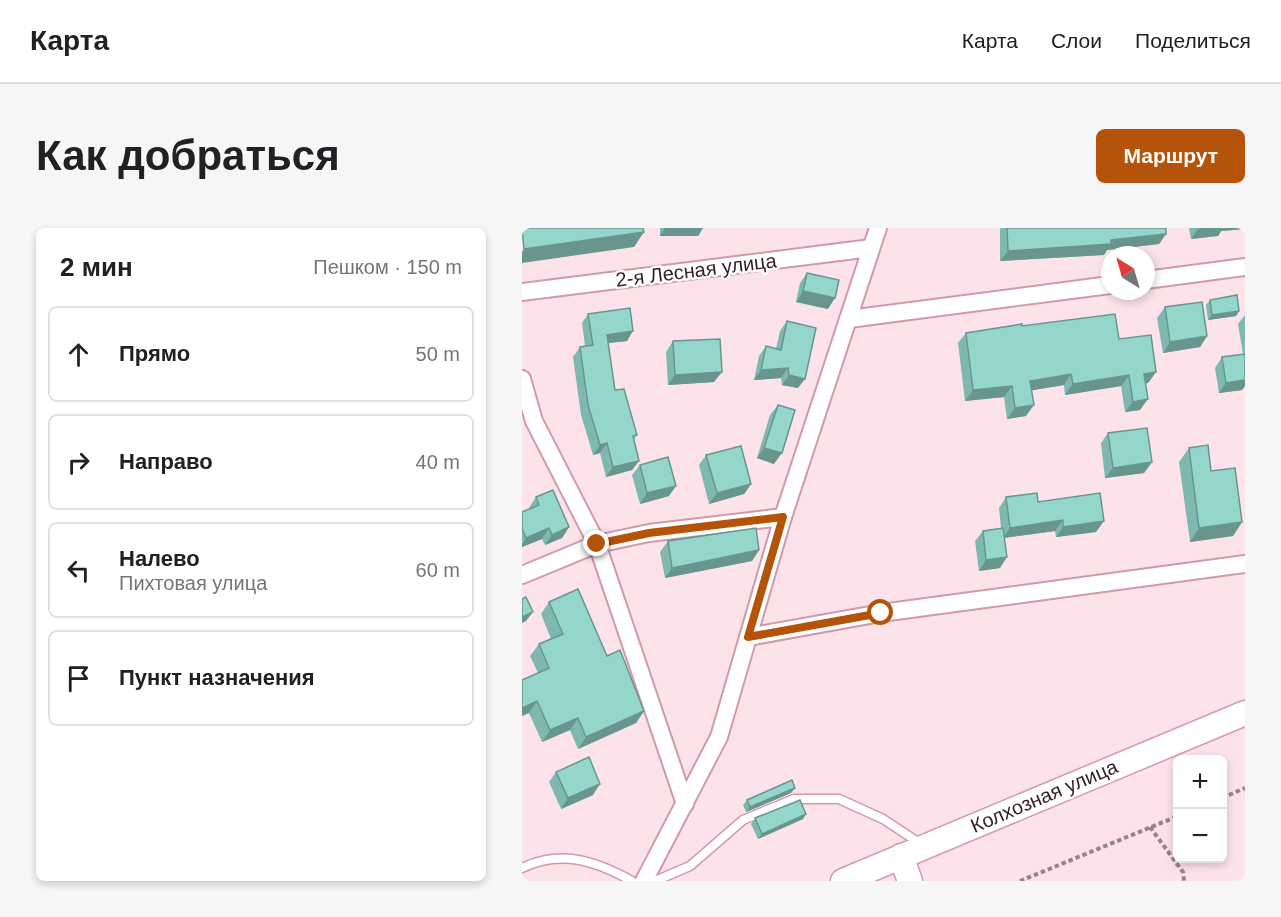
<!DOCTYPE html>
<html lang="ru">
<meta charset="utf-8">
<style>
:root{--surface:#fff;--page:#f6f6f6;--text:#202124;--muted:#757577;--line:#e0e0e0;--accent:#b45309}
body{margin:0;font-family:Helvetica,sans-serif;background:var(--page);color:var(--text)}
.controls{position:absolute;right:18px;bottom:18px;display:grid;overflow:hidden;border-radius:9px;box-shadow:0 3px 9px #0003}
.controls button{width:54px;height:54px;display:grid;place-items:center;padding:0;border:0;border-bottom:2px solid var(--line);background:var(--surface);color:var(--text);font:30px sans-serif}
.compass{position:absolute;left:579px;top:18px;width:54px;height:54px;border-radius:50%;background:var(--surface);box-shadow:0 3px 9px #0003;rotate:323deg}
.stop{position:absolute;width:18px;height:18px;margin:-14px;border:4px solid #b45309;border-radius:50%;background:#fff}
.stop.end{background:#b45309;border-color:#fff;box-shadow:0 2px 6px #0008}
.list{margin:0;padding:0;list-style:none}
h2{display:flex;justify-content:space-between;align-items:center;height:78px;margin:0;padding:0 24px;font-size:26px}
h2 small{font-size:20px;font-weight:400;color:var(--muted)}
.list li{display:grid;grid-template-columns:39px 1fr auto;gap:18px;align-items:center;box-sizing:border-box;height:96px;margin:0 12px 12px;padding:0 12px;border:2px solid var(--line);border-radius:9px}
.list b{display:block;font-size:22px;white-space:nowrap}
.list p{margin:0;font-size:20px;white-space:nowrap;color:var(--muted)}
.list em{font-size:20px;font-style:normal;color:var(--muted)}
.icon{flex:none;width:33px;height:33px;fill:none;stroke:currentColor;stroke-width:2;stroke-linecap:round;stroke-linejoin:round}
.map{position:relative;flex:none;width:723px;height:653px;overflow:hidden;border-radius:9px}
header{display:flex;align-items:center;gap:36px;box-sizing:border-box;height:84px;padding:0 30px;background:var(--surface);border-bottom:2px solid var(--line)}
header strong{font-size:28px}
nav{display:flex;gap:33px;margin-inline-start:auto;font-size:21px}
.intro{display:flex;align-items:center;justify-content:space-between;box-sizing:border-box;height:144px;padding:0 36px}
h1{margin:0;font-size:42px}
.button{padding:15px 27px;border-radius:9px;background:var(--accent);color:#fff;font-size:21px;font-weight:700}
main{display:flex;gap:36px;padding:0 36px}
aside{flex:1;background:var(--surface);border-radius:9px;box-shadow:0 3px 9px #0003}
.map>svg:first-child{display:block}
</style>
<header>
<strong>Карта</strong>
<nav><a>Карта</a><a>Слои</a><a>Поделиться</a></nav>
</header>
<div class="intro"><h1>Как добраться</h1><a class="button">Маршрут</a></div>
<main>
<aside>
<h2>2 мин<small>Пешком · 150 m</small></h2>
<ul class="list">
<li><svg class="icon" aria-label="ahead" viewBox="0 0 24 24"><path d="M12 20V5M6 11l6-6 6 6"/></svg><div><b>Прямо</b></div><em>50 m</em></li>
<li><svg class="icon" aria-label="right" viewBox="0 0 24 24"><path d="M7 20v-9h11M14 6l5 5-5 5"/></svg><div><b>Направо</b></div><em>40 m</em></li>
<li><svg class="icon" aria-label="left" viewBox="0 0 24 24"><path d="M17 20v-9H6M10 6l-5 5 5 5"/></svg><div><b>Налево</b><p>Пихтовая улица</p></div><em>60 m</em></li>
<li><svg class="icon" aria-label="arrive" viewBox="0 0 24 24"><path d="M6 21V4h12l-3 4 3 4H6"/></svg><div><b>Пункт назначения</b></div></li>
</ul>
</aside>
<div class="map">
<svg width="723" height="653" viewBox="0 0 723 653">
<rect width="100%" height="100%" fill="#fce3e9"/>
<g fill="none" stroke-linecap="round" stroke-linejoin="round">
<g stroke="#d29aa8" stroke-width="11">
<g id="lane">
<path d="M0,640C39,621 74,633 110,653"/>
<polyline points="133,653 168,638 221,592 272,571 317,571 361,591 399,616"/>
</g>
</g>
<g stroke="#d29aa8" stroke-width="20">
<g id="street">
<polyline points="624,52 723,39"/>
<polyline points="0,64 349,20"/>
<polyline points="327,91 588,57"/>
<polyline points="0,151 12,193 75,316 163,576"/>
<polyline points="0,347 75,316 127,305 261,289"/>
<polyline points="226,409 359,385 723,336"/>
<polyline points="122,653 197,509 261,289 356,0"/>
</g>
</g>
<g stroke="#d29aa8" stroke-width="27">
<g id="secondary">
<polyline points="379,628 388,653"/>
<polyline points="321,653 723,485"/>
</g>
</g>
<g stroke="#998288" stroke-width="4" stroke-dasharray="4.5 3" stroke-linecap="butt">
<polyline points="700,570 723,560"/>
<polyline points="628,599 661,644 662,653"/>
<polyline points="498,653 656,588"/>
</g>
<use href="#lane" stroke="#fff" stroke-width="8"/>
<use href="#street" stroke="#fff" stroke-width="16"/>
<use href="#secondary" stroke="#fff" stroke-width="24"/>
</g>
<g fill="#7fb8af">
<polygon points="138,0 181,0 176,8 138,8"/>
<polygon points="479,0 644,0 644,6 637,16 585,22 582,27 478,33 478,1"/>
<polygon points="667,0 723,0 723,1 699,3 696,8 669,11"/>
<polygon points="285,45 306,81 274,74 278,55"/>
<polygon points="688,72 717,83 714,88 686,92 684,77"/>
<polygon points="643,79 685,108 678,119 641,125 635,90"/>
<polygon points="66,86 105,113 86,115 93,162 115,207 112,211 117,233 110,242 84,249 78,225 71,227 59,187 51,129 58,119 63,118 60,95"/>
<polygon points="723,87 723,158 720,162 697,165 693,140 700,129 721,126 716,96"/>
<polygon points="265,93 276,160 260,157 259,150 232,152 237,128 244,118 254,121 258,103"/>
<polygon points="500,98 597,111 634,144 626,155 624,155 618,182 603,184 599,158 543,167 542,157 510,162 504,188 485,191 482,169 443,173 436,115 444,105"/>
<polygon points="151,113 192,154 146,157 144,124"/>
<polygon points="256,177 252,236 235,230 248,187"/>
<polygon points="586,205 630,234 622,245 583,250 579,215"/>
<polygon points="667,220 689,243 720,294 711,308 668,314 657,234"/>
<polygon points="184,227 229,256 222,266 187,276 177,237"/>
<polygon points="118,237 147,268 118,276 110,247"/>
<polygon points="14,269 47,299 40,310 23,317 20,311 0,319 0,284 7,281 7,280"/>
<polygon points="484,269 516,274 574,304 534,309 533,303 482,310 478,340 457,343 453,313 461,303 479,300 477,280"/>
<polygon points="146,313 237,322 230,333 143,350 138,324"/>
<polygon points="27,374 85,428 122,483 114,495 56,521 48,502 20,514 7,485 0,488 0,452 16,445 8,428 17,416 29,411 19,386"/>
<polygon points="34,544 71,567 39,581 27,554"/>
<polygon points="269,565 224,584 221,577 225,572"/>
<polygon points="233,590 281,591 236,611 229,596"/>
</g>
<g fill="#68968e">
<polygon points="143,0 181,0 176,8 138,8"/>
<polygon points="681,0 723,0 723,1 699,3 696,8 669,11 676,1"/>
<polygon points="122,4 112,19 0,35 0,24 2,21"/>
<polygon points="644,6 637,16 585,22 582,27 478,33 486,23"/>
<polygon points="281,63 313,70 306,81 274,74"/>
<polygon points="717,83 714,88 686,92 690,87"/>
<polygon points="111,103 105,113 78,116 85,107"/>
<polygon points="685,108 678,119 641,125 648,114"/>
<polygon points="266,140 259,150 232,152 239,142"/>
<polygon points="200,144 192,154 146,157 153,147"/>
<polygon points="634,144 626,155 615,157 622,146"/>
<polygon points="549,146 542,157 500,164 508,153"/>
<polygon points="267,147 283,151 276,160 260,157"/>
<polygon points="607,147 599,158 543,167 551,156"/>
<polygon points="723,152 723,158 720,162 697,165 704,155"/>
<polygon points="490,158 482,169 443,173 451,162"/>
<polygon points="626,171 618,182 603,184 611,174"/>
<polygon points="512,177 504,188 485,191 493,180"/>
<polygon points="85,215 78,225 71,227 78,217"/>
<polygon points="242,220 260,225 252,236 235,230"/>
<polygon points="117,233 110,242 84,249 91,239"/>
<polygon points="630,234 622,245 583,250 591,240"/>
<polygon points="229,256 222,266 187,276 195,265"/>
<polygon points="154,258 147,268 118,276 125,265"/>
<polygon points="541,292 533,303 481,310 488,300"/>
<polygon points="582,293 574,304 534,309 541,299"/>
<polygon points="720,294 711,308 668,314 677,300"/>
<polygon points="47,299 40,310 23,317 30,307"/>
<polygon points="27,300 20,311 0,319 0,316 4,310"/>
<polygon points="237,322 230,333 143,350 150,340"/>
<polygon points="485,329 478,340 457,343 464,332"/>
<polygon points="11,384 4,393 0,395 0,389"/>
<polygon points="15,473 7,485 0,488 0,480"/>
<polygon points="122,483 114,495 56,521 64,509"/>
<polygon points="56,490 48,502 20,514 28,502"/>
<polygon points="78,556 71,567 39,581 46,570"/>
<polygon points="273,560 269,565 224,584 228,579"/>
<polygon points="284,586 281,591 236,611 240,606"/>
</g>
<g fill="#94d6cb" stroke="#68968e" stroke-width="1.5">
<polygon points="0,0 121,0 122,4 2,21"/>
<polygon points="485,0 644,0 644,6 589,12 589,16 486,23"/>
<polygon points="285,45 317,52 313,70 281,63"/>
<polygon points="715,67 717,83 690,87 688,72"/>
<polygon points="680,74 685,108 648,114 643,79"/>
<polygon points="108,80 111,103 85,107 93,162 102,161 115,207 111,208 117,233 91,239 85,215 78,217 66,177 58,119 71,117 66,86"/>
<polygon points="593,86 597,111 629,107 634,144 622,146 626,171 611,174 607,147 551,156 549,146 508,153 512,177 493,180 490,158 451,162 444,105 500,96 500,98"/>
<polygon points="265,93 294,100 283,151 267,147 266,140 239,142 244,118 259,122"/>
<polygon points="198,111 200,144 153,147 151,113"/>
<polygon points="723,126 723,152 704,155 700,129"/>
<polygon points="256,177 273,182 260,225 242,220"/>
<polygon points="625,200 630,234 591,240 586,205"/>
<polygon points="686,217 689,243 713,240 720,294 677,300 667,220"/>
<polygon points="219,218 229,256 195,265 184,227"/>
<polygon points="146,229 154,258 125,265 118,237"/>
<polygon points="31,262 47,299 30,307 27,300 4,310 0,301 0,284 17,277 14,269"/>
<polygon points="515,265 516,274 578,265 582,293 541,299 541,292 488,300 484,269"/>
<polygon points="234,300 237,322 150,340 146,313"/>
<polygon points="481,300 485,329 464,332 461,303"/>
<polygon points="56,361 85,428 98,422 122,483 64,509 56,490 28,502 15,473 0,480 0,452 27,440 17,416 41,406 27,374"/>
<polygon points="4,369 11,384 0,389 0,371"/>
<polygon points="67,529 78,556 46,570 34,544"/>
<polygon points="270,552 273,560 228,579 225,572"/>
<polygon points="278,572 284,586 240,606 233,590"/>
</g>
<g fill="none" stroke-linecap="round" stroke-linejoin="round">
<polyline stroke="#b45309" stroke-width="8" points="75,316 127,305 261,289 226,409 359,385"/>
</g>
<g text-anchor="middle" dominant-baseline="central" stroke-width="5" stroke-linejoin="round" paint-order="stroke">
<g font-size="20" fill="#341f24" stroke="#fff">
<text transform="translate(174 42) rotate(-7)">2-я Лесная улица</text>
<text transform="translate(522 568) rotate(-23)">Колхозная улица</text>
</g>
</g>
</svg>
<div class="controls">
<button>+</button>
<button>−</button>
</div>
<svg class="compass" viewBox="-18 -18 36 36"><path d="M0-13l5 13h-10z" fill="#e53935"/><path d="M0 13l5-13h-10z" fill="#757577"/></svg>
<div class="stop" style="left:359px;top:385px"></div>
<div class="stop end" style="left:75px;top:316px"></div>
</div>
</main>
